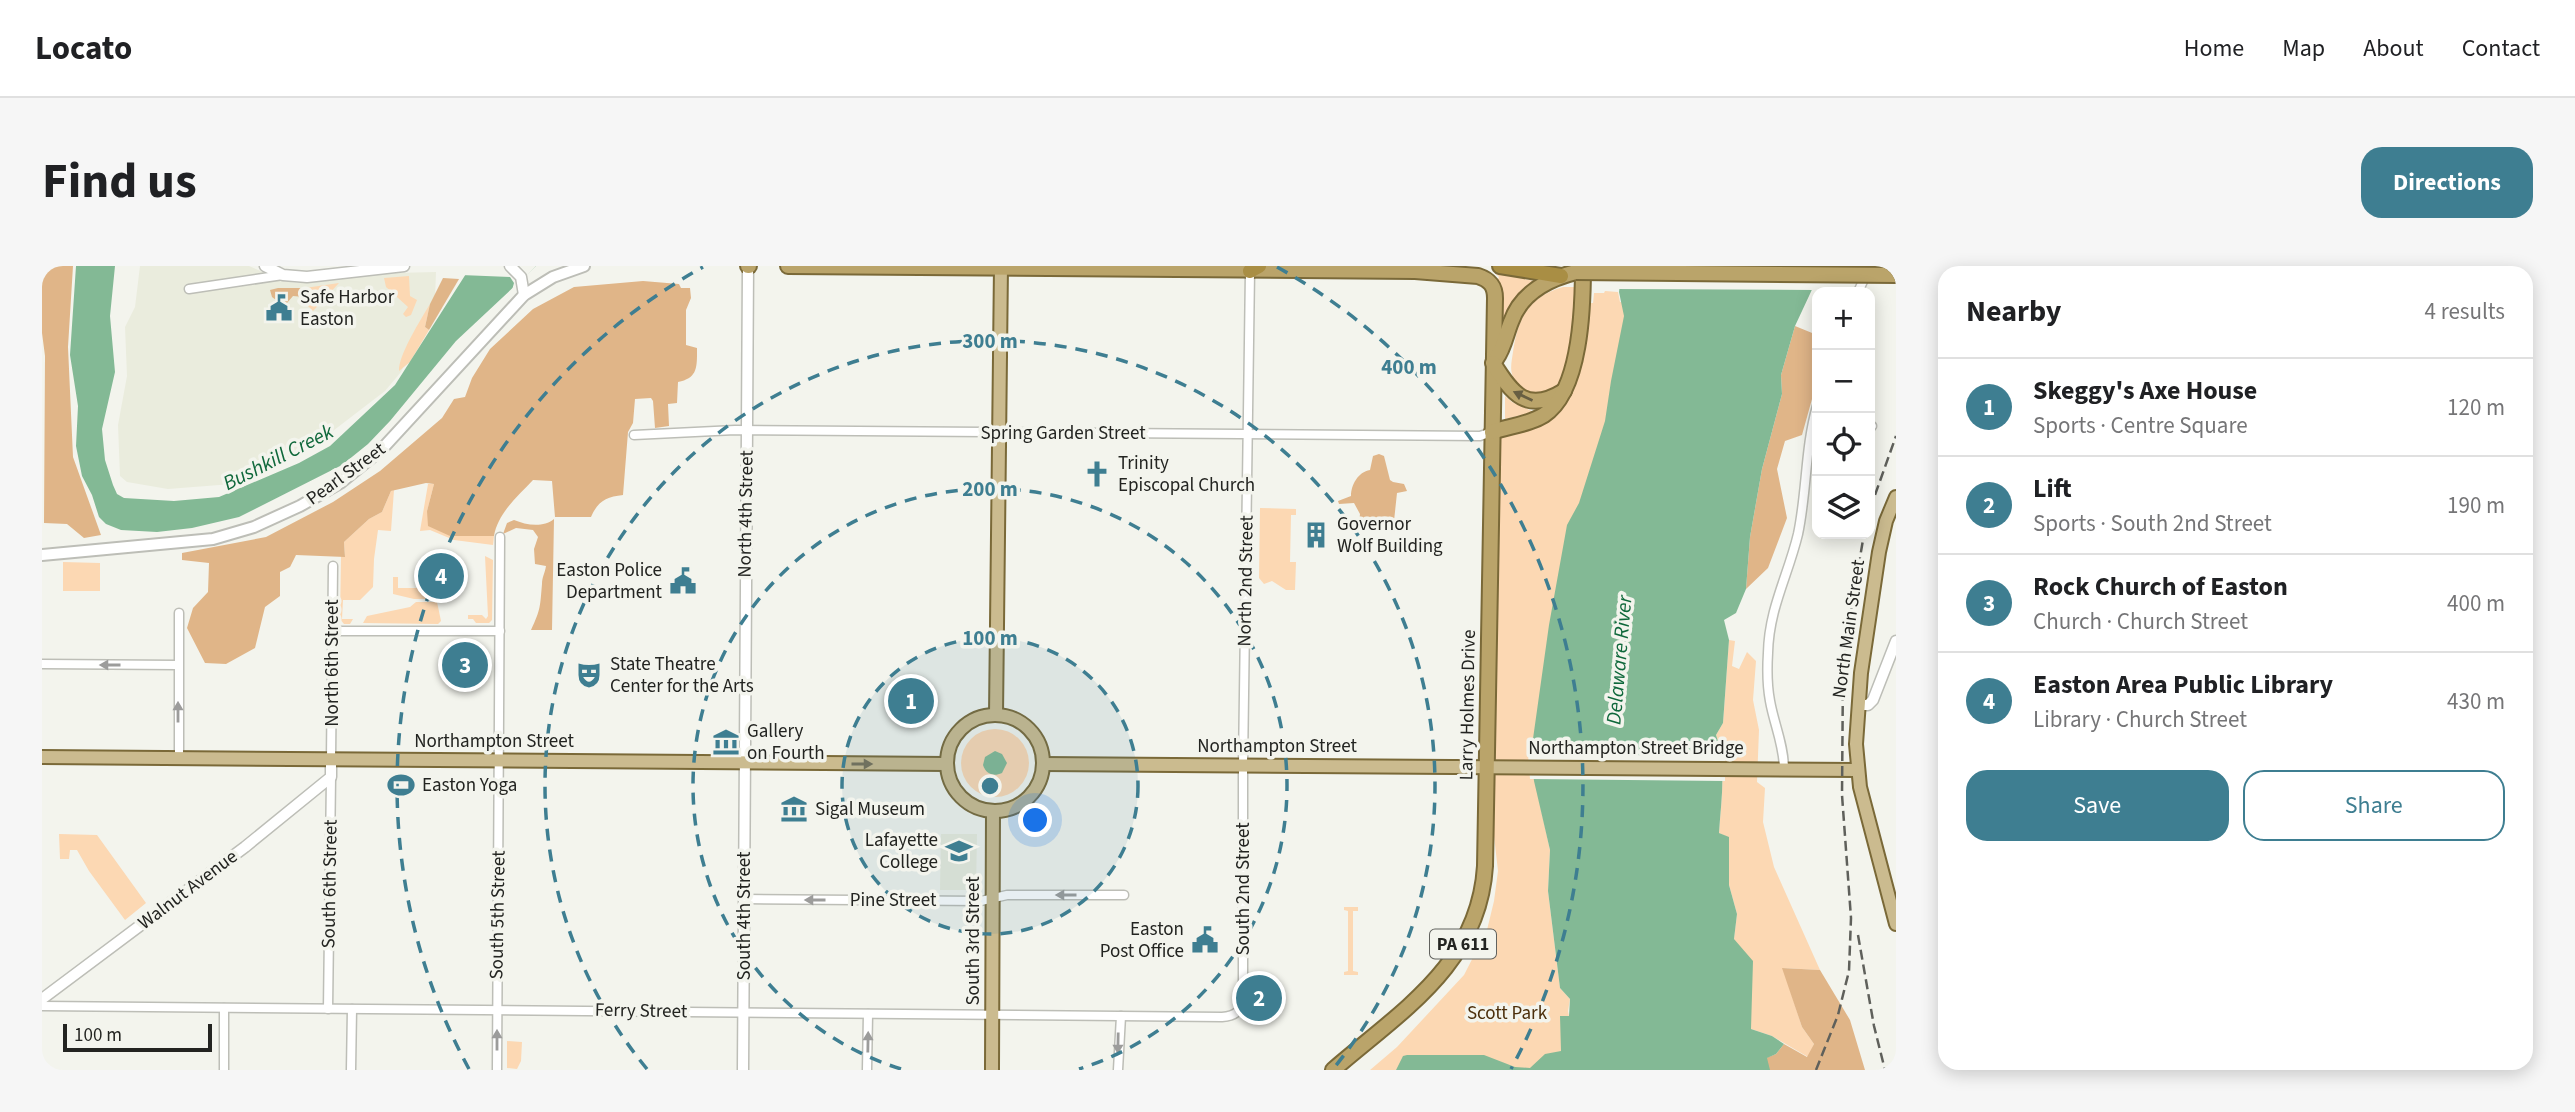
<!DOCTYPE html>
<meta charset="utf-8">
<style>
:root{--surface:#fff;--page:#f6f6f6;--text:#202124;--muted:#757577;--line:#e0e0e0;--accent:#3e7e91}
body{margin:0;font-family:"Source Sans 3",sans-serif;background:var(--page);color:var(--text)}
.controls{position:absolute;right:21px;top:21px;display:grid;overflow:hidden;border-radius:14px;box-shadow:0 4px 18px #0003}
.controls button{width:63px;height:63px;display:grid;place-items:center;padding:0;border:0;border-bottom:2px solid var(--line);background:var(--surface);color:var(--text);font:35px sans-serif}
.scale{position:absolute;left:21px;bottom:18px;width:149px;box-sizing:border-box;padding-left:7px;border:4px solid #232421;border-top:0;font-size:19px;line-height:24px;white-space:nowrap;color:#232421;-webkit-text-stroke:5px #f3f4ed;paint-order:stroke}
.you{position:absolute;left:994px;top:555px;width:24px;height:24px;margin:-18px;border:5px solid #fff;border-radius:50%;background:#1a73e8;box-shadow:0 0 0 10px #1a73e833}
.badge{display:grid;place-items:center;width:46px;height:46px;border-radius:50%;background:var(--accent);color:#fff;font-size:23px;font-weight:700}
.pin{position:absolute;translate:-50% -50%;border:4px solid #fff;box-shadow:0 2px 7px #0006}
.list{margin:0;padding:0;list-style:none}
h2{display:flex;justify-content:space-between;align-items:center;height:91px;margin:0;padding:0 28px;font-size:30px}
h2 small{font-size:23px;font-weight:400;color:var(--muted)}
.list li{display:grid;grid-template-columns:46px 1fr auto;gap:21px;align-items:center;box-sizing:border-box;height:98px;padding:0 28px;border-top:2px solid var(--line)}
.list b{display:block;font-size:26px;white-space:nowrap}
.list p{margin:0;font-size:23px;white-space:nowrap;color:var(--muted)}
.list em{font-size:23px;font-style:normal;color:var(--muted)}
.actions{display:flex;gap:14px;padding:21px 28px}
.actions a{flex:1;padding:16px 0;border:2px solid var(--accent);border-radius:21px;text-align:center;font-size:24px;color:var(--accent)}
.actions .main{background:var(--accent);color:#fff}
.icon{flex:none;width:38px;height:38px;fill:none;stroke:currentColor;stroke-width:2;stroke-linecap:round;stroke-linejoin:round}
.map{position:relative;flex:none;width:1854px;height:804px;overflow:hidden;border-radius:21px}
header{display:flex;align-items:center;gap:42px;box-sizing:border-box;height:98px;padding:0 35px;background:var(--surface);border-bottom:2px solid var(--line)}
header strong{font-size:33px}
nav{display:flex;gap:38px;margin-inline-start:auto;font-size:24px}
.intro{display:flex;align-items:center;justify-content:space-between;box-sizing:border-box;height:168px;padding:0 42px}
h1{margin:0;font-size:49px}
.button{padding:18px 32px;border-radius:21px;background:var(--accent);color:#fff;font-size:24px;font-weight:700}
main{display:flex;gap:42px;padding:0 42px}
aside{flex:1;background:var(--surface);border-radius:21px;box-shadow:0 4px 18px #0003}
.map>svg:first-child{display:block}
</style>
<header>
<strong>Locato</strong>
<nav><a>Home</a><a>Map</a><a>About</a><a>Contact</a></nav>
</header>
<div class="intro"><h1>Find us</h1><a class="button">Directions</a></div>
<main>
<div class="map">
<svg width="1854" height="804" viewBox="0 0 1854 804">
<rect width="100%" height="100%" fill="#f3f4ed"/>
<g fill="#eaecdd">
<polygon points="98,0 207,0 242,15 256,17 353,7 394,6 393,33 359,106 343,125 270,181 190,218 126,223 85,216 78,210 76,159 85,110 83,61 93,41"/>
<polygon points="899,568 935,568 934,624 898,624"/>
</g>
<g fill="#fcd8b3">
<polygon points="1453,7 1497,16 1460,65 1461,30 1455,15 1457,11"/>
<polygon points="367,10 368,30 375,34 369,49 364,51 361,48 366,41 344,21 342,12"/>
<polygon points="297,17 271,45 255,29 263,22"/>
<path d="M1521,21H1536C1534,46 1530,106 1513,125L1486,130C1480,124 1472,118 1470,108C1468,102 1470,93 1471,86C1476,52 1486,31 1521,21Z"/>
<polygon points="1563,25 1576,26 1578,36 1596,36 1495,525 1508,584 1506,625 1518,722 1528,733 1526,745 1534,787 1520,804 1442,804 1391,789 1379,790 1354,804 1328,804 1355,781 1422,709 1445,664 1452,635 1456,605 1444,500 1450,166 1516,137 1541,37 1551,37 1552,27 1562,27"/>
<path d="M388,38L383,61L387,64L368,96L357,105C356,90 379,53 388,38Z"/>
<polygon points="1463,130 1470,136 1492,146 1463,153"/>
<polygon points="386,218 392,218 385,245 408,270 452,270 451,279 412,274 388,264 378,265"/>
<polygon points="352,224 349,265 336,264 332,293 331,321 318,334 301,334 300,353 311,353 308,358 302,358 298,353 299,290 303,290 302,276 327,253 340,246 349,225"/>
<polygon points="1218,242 1254,243 1254,249 1249,249 1248,296 1254,296 1253,324 1244,324 1230,315 1222,318 1217,312"/>
<polygon points="443,290 451,294 450,354 447,357 434,357 431,353 426,353 426,349 440,349 444,353 446,350"/>
<polygon points="21,296 58,297 58,325 21,325"/>
<polygon points="351,311 356,311 356,322 395,322 395,333 372,333 351,328"/>
<polygon points="374,336 395,336 399,355 396,358 321,357 325,350 368,341"/>
<path d="M1687,374L1693,375L1690,400L1697,403L1705,386L1714,395L1711,434L1717,464L1715,516L1723,522L1721,556L1732,601L1778,704L1741,702L1760,761L1772,778L1766,791L1730,770L1709,763V730L1692,673L1695,648L1687,619V572L1677,567C1679,535 1685,499 1674,469L1681,457Z"/>
<circle cx="953" cy="497" r="34"/>
<polygon points="17,568 55,569 104,637 83,654 47,605 35,584 28,584 27,593 18,593"/>
<polygon points="1302,641 1316,641 1316,645 1311,645 1311,705 1316,706 1316,709 1302,709 1302,706 1306,705 1306,645 1302,644"/>
<polygon points="465,775 480,776 479,795 475,803 465,802"/>
</g>
<g fill="#e0b588">
<polygon points="0,0 31,0 26,81 31,191 59,269 42,272 25,258 2,257 3,90 0,67"/>
<polygon points="401,12 417,13 387,64 383,61 388,38"/>
<path d="M601,15L637,18L639,22H648L649,32L644,44V79L655,82C655,101 656,112 636,116L635,137L626,138L627,160L613,162L611,135L609,132L593,133L591,157L586,166L581,229C564,231 556,235 549,251H513L510,215L491,214C475,231 456,247 452,270H408L386,260L385,245L392,218L384,217L349,225L340,246L327,253L302,276L303,291L254,289L248,301L238,306V330L223,341L213,382L184,398L163,397L145,362L151,342L166,326L167,297L140,294V287L224,271L291,236L338,205L400,152L412,133L423,131L430,112L448,83L491,43L532,21Z"/>
<polygon points="236,22 266,22 262,31 251,30 245,37 238,37 230,31 228,24"/>
<polygon points="1753,60 1775,69 1775,115 1760,169 1743,175 1735,203 1745,252 1726,302 1704,323 1708,271 1720,203 1740,128 1739,109"/>
<path d="M1337,188L1342,190L1348,214L1351,216L1362,218L1365,225L1355,227L1352,255L1338,265L1326,264L1317,257L1318,248L1312,237L1297,238L1296,235L1309,230C1309,219 1316,206 1328,204L1331,190Z"/>
<path d="M512,253L510,364H489C499,343 498,340 500,318C500,311 503,307 504,300L493,298L492,283L496,271L491,264L474,262L461,268L465,257L472,254C484,259 501,262 512,253Z"/>
<polygon points="1740,702 1778,704 1808,754 1823,804 1726,804 1724,792 1734,788 1742,778 1765,791 1772,778 1760,761"/>
</g>
<g fill="#83b995">
<polygon points="34,0 73,0 68,50 73,106 60,163 63,194 71,219 75,228 82,232 132,235 177,231 257,197 288,180 353,119 429,0 494,0 414,75 348,155 326,178 300,199 197,251 150,262 115,266 79,264 64,258 57,251 50,229 40,210 34,180 36,140 28,89"/>
<path d="M1580,0H1781L1753,60L1739,109L1740,128L1720,203L1708,271L1704,323L1694,347L1682,354L1687,374L1681,457L1674,469C1685,499 1679,535 1677,567L1687,571V619L1695,648L1692,673L1711,695L1709,763L1730,770L1742,778L1734,788L1725,792L1728,804H1354L1361,790L1365,789H1442L1473,801L1488,802L1503,788L1519,785L1518,750H1527L1528,733L1518,722L1506,625L1508,584L1492,515L1489,487L1507,359L1525,259L1537,237L1563,155L1569,115L1582,50L1577,26Z"/>
<path d="M953,485L960,488L965,497L960,507C951,511 944,508 941,499L943,491Z"/>
</g>
<g fill="#f3f4ed">
<polygon points="425,0 494,0 470,24 472,17 468,11 419,9"/>
<polygon points="1577,0 1784,0 1773,24 1574,23"/>
<polygon points="1486,488 1683,490 1683,515 1488,513"/>
</g>
<g fill="none" stroke-linecap="round" stroke-linejoin="round">
<g stroke="#bdbeb7" stroke-width="11">
<g id="minor">
<polyline points="147,23 241,9"/>
<polyline points="1816,26 1828,0"/>
<polyline points="1828,162 1830,160"/>
<polyline points="592,169 693,164 1438,170 1450,166"/>
<polyline points="290,365 458,365"/>
<polyline points="0,398 136,399"/>
<polyline points="137,492 137,347"/>
<polyline points="289,493 291,300"/>
<path d="M1742,503C1742,479 1732,458 1728,435C1725,419 1725,403 1726,387C1727,342 1746,310 1756,268C1765,226 1763,181 1775,140"/>
<polyline points="702,633 939,635 965,629 1082,629"/>
<path d="M0,740L1180,751C1194,750 1201,744 1201,730V499L1208,5"/>
<polyline points="286,743 289,511"/>
<polyline points="182,804 182,742"/>
<polyline points="309,804 310,743"/>
<polyline points="455,804 458,271"/>
<polyline points="825,804 826,748"/>
<polyline points="1076,804 1079,750"/>
</g>
</g>
<g stroke="#bdbeb7" stroke-width="13">
<g id="tertiary">
<polyline points="223,0 241,9 265,11 362,0"/>
<polyline points="468,0 479,11 482,29"/>
<polyline points="1816,439 1826,439 1831,434 1854,375"/>
<polyline points="0,733 203,581 289,511 289,493"/>
<polyline points="701,804 706,0"/>
</g>
</g>
<g stroke="#bdbeb7" stroke-width="14">
<polyline id="secondary" points="0,289 171,273 212,261 258,240 298,217 340,183 482,29 511,11 542,0"/>
</g>
<g stroke="#7a6938" stroke-width="16">
<g id="primary">
<polyline points="1854,231 1844,255 1837,286 1819,407 1814,478 1818,521 1854,658"/>
<circle cx="953" cy="497" r="48"/>
<polyline points="954,449 959,0"/>
<polyline points="0,491 904,498"/>
<polyline points="1001,498 1815,504"/>
<polyline points="950,804 951,546"/>
</g>
</g>
<g stroke="#7a6938" stroke-width="18">
<g id="trunk">
<polyline points="706,0 707,0"/>
<path d="M746,0L1373,5L1436,10C1448,14 1453,20 1453,32L1443,600C1437,699 1359,745 1291,804"/>
<path d="M1454,93C1462,82 1464,68 1469,56C1479,27 1506,13 1534,6"/>
<path d="M1451,97C1470,128 1485,148 1522,125"/>
<path d="M1450,166C1467,160 1486,159 1502,149C1539,125 1541,40 1541,0"/>
</g>
</g>
<g stroke="#7a6938" stroke-width="18">
<g id="motorway">
<polyline points="1458,0 1519,10"/>
<polyline points="1208,5 1217,0"/>
</g>
</g>
<use href="#minor" stroke="#fff" stroke-width="8"/>
<use href="#tertiary" stroke="#fff" stroke-width="10"/>
<use href="#secondary" stroke="#fff" stroke-width="10"/>
<use href="#primary" stroke="#cbbb8f" stroke-width="12"/>
<use href="#trunk" stroke="#baa46a" stroke-width="14"/>
<use href="#motorway" stroke="#a98e44" stroke-width="14"/>
<g stroke="#5f605b" stroke-width="2.5" stroke-dasharray="10 5" stroke-linecap="butt">
<polyline points="1828,243 1854,170"/>
<polyline points="1816,669 1832,760 1843,804"/>
<polyline points="1774,804 1796,749 1807,705 1809,652 1800,529 1801,404 1807,356 1822,268"/>
</g>
<g stroke="#7a6938" stroke-width="18" stroke-linecap="butt">
<polyline id="trunk-bridge" points="1534,6 1854,9"/>
</g>
<use href="#trunk-bridge" stroke="#baa46a" stroke-width="14"/>
</g>
<defs><path id="oneway-solid" d="M-6-.8H1V-3.2L6.5 0L1 3.2V.8H-6Z" transform="scale(1.75)"/></defs>
<use fill="#675e42" href="#oneway-solid" transform="translate(1481 130) rotate(-155)"/>
<g fill="#9c9c9b">
<use href="#oneway-solid" transform="translate(68 399) rotate(-180)"/>
<use href="#oneway-solid" transform="translate(136 446) rotate(-90)"/>
<use href="#oneway-solid" transform="translate(1024 629) rotate(-180)"/>
<use href="#oneway-solid" transform="translate(773 634) rotate(-180)"/>
<use href="#oneway-solid" transform="translate(455 774) rotate(-90)"/>
<use href="#oneway-solid" transform="translate(826 776) rotate(-89)"/>
<use href="#oneway-solid" transform="translate(1076 777) rotate(91)"/>
</g>
<use fill="#777058" href="#oneway-solid" transform="translate(820 498)"/>
<circle cx="948" cy="520" r="148" fill="#3e7e91" fill-opacity=".12"/>
<g fill="none" stroke="#3e7e91" stroke-width="3.5" stroke-dasharray="12 9">
<circle cx="948" cy="520" r="148"/>
<path d="M859 803A297 297 0 1 1 1037 803"/>
<path d="M605 803A445 445 0 1 1 1291 803"/>
<path d="M427 803A593 593 0 0 1 661 1M1235 1A593 593 0 0 1 1469 803"/>
</g>
<defs>
<g id="civic-bare" transform="scale(2.1)"><path d="M-.6-6.5H3V-4.5H.6V-3L4-1V1h2V6H-6V1h2V-1L-.6-3ZM-1.2 2.5V6h2.4V2.5Z" fill="#3e7e91" stroke="#f3f4ed" stroke-width="2.5" paint-order="stroke"/></g>
<g id="church-bare" transform="scale(2.1)"><path d="M-1.2-6h2.4v3.5h3.3v2.4h-3.3V6h-2.4V-.1h-3.3v-2.4h3.3Z" fill="#3e7e91" stroke="#f3f4ed" stroke-width="2.5" paint-order="stroke"/></g>
<g id="building-bare" transform="scale(2.1)"><path d="M-4-6H4V6H1V3H-1V6H-4ZM-2.5-4.3h1.7v1.8h-1.7ZM.8-4.3h1.7v1.8H.8ZM-2.5-1h1.7V.8h-1.7ZM.8-1h1.7V.8H.8Z" fill="#3e7e91" stroke="#f3f4ed" stroke-width="2.5" paint-order="stroke"/></g>
<g id="theatre-bare" transform="scale(2.1)"><path d="M-5-5.5Q0-4 5-5.5V0Q5 5 0 6Q-5 5-5 0ZM-3.3-2.5H-1v1.5H-3.3ZM1-2.5H3.3v1.5H1ZM-2.8 1Q0 5.5 2.8 1Z" fill="#3e7e91" stroke="#f3f4ed" stroke-width="2.5" paint-order="stroke"/></g>
<g id="museum-bare" transform="scale(2.1)"><path d="M0-6L6-3V-2H-6V-3ZM-5-1h2V3h-2ZM-1-1h2V3h-2ZM3-1h2V3H3ZM-6 4H6V6H-6Z" fill="#3e7e91" stroke="#f3f4ed" stroke-width="2.5" paint-order="stroke"/></g>
<g id="stadium-bare" transform="scale(2.1)"><path d="M0-5a6.5 5 0 1 0 0 10a6.5 5 0 1 0 0-10ZM-3.5-1.8h7v3.6h-7Z" fill="#3e7e91" stroke="#f3f4ed" stroke-width="2.5" paint-order="stroke"/></g>
<g id="university-bare" transform="scale(2.1)"><path d="M0-5L7-2L0 1L-7-2ZM-4 1L0 2.5L4 1V4Q0 6-4 4Z" fill="#3e7e91" stroke="#f3f4ed" stroke-width="2.5" paint-order="stroke"/></g>
</defs>
<g fill-rule="evenodd">
<use href="#civic-bare" x="237" y="42"/>
<use href="#church-bare" x="1055" y="208"/>
<use href="#building-bare" x="1274" y="269"/>
<use href="#civic-bare" x="641" y="315"/>
<use href="#theatre-bare" x="547" y="409"/>
<use href="#museum-bare" x="684" y="476"/>
<use href="#stadium-bare" x="359" y="519"/>
<use href="#museum-bare" x="752" y="543"/>
<use href="#university-bare" x="917" y="585"/>
<use href="#civic-bare" x="1163" y="674"/>
</g>
<g text-anchor="middle" dominant-baseline="central" stroke-width="7" stroke-linejoin="round" paint-order="stroke">
<rect fill="#f3f4ed" stroke="#61625e" stroke-width="2" x="1388" y="663.5" width="66" height="29" rx="5"/>
<g font-size="18" font-weight="bold" fill="#232421">
<text x="1421" y="678">PA 611</text>
</g>
<g font-size="19" fill="#232421" stroke="#f3f4ed" text-anchor="start">
<text x="258" y="31">Safe Harbor<tspan x="258" dy="22">Easton</tspan></text>
<text x="1076" y="197">Trinity<tspan x="1076" dy="22">Episcopal Church</tspan></text>
<text x="1295" y="258">Governor<tspan x="1295" dy="22">Wolf Building</tspan></text>
<text x="620" y="304" text-anchor="end">Easton Police<tspan x="620" dy="22">Department</tspan></text>
<text x="568" y="398">State Theatre<tspan x="568" dy="22">Center for the Arts</tspan></text>
<text x="705" y="465">Gallery<tspan x="705" dy="22">on Fourth</tspan></text>
<text x="380" y="519">Easton Yoga</text>
<text x="773" y="543">Sigal Museum</text>
<text x="896" y="574" text-anchor="end">Lafayette<tspan x="896" dy="22">College</tspan></text>
<text x="1142" y="663" text-anchor="end">Easton<tspan x="1142" dy="22">Post Office</tspan></text>
</g>
<g font-size="19" fill="#232421" stroke="#f3f4ed">
<text x="1021" y="167">Spring Garden Street</text>
<text transform="translate(304 208) rotate(-36)">Pearl Street</text>
<text transform="translate(704 248) rotate(-89)">North 4th Street</text>
<text transform="translate(1204 315) rotate(-89)">North 2nd Street</text>
<text transform="translate(1807 363) rotate(-82)">North Main Street</text>
<text transform="translate(290 397) rotate(-90)">North 6th Street</text>
<text transform="translate(1426 439) rotate(-89)">Larry Holmes Drive</text>
<text x="452" y="475">Northampton Street</text>
<text x="1235" y="480">Northampton Street</text>
<text x="1594" y="482">Northampton Street Bridge</text>
<text transform="translate(288 618) rotate(-89)">South 6th Street</text>
<text transform="translate(1201 623) rotate(-90)">South 2nd Street</text>
<text transform="translate(146 624) rotate(-37)">Walnut Avenue</text>
<text x="851" y="634">Pine Street</text>
<text transform="translate(456 649) rotate(-89)">South 5th Street</text>
<text transform="translate(702 650) rotate(-90)">South 4th Street</text>
<text transform="translate(931 675) rotate(-90)">South 3rd Street</text>
<text transform="translate(599 745) rotate(1)">Ferry Street</text>
</g>
<g font-size="19" fill="#4b2e0a" stroke="#f3f4ed">
<text x="1465" y="747">Scott Park</text>
</g>
<g font-size="21" font-style="italic" fill="#0f683b" stroke="#f3f4ed">
<text transform="translate(236 191) rotate(-27)">Bushkill Creek</text>
<text transform="translate(1577 394) rotate(-85)">Delaware River</text>
</g>
</g>
<circle cx="948" cy="520" r="10" fill="#3e7e91" stroke="#f3f4ed" stroke-width="3.5"/>
<g font-size="21" text-anchor="middle" font-weight="bold" fill="#3e7e91" stroke="#f3f4ed" stroke-width="7" stroke-linejoin="round" paint-order="stroke">
<text x="948" y="82">300 m</text>
<text x="1367" y="108">400 m</text>
<text x="948" y="230">200 m</text>
<text x="948" y="379">100 m</text>
</g>
</svg>
<div class="controls">
<button>+</button>
<button>−</button>
<button><svg class="icon" aria-label="locate" viewBox="0 0 24 24"><circle cx="12" cy="12" r="6"/><path d="M12 2v4M12 18v4M2 12h4M18 12h4"/></svg></button>
<button><svg class="icon" aria-label="layers" viewBox="0 0 24 24"><path d="M12 4l9 5-9 5-9-5zM3 14l9 5 9-5"/></svg></button>
</div>
<div class="scale">100 m</div>
<div class="you"></div>
<div class="pin badge" style="left:869px;top:435px">1</div>
<div class="pin badge" style="left:1217px;top:732px">2</div>
<div class="pin badge" style="left:423px;top:399px">3</div>
<div class="pin badge" style="left:399px;top:310px">4</div>
</div>
<aside>
<h2>Nearby<small>4 results</small></h2>
<ul class="list">
<li><span class="badge">1</span><div><b>Skeggy's Axe House</b><p>Sports · Centre Square</p></div><em>120 m</em></li>
<li><span class="badge">2</span><div><b>Lift</b><p>Sports · South 2nd Street</p></div><em>190 m</em></li>
<li><span class="badge">3</span><div><b>Rock Church of Easton</b><p>Church · Church Street</p></div><em>400 m</em></li>
<li><span class="badge">4</span><div><b>Easton Area Public Library</b><p>Library · Church Street</p></div><em>430 m</em></li>
</ul>
<div class="actions"><a class="main">Save</a><a>Share</a></div>
</aside>
</main>
